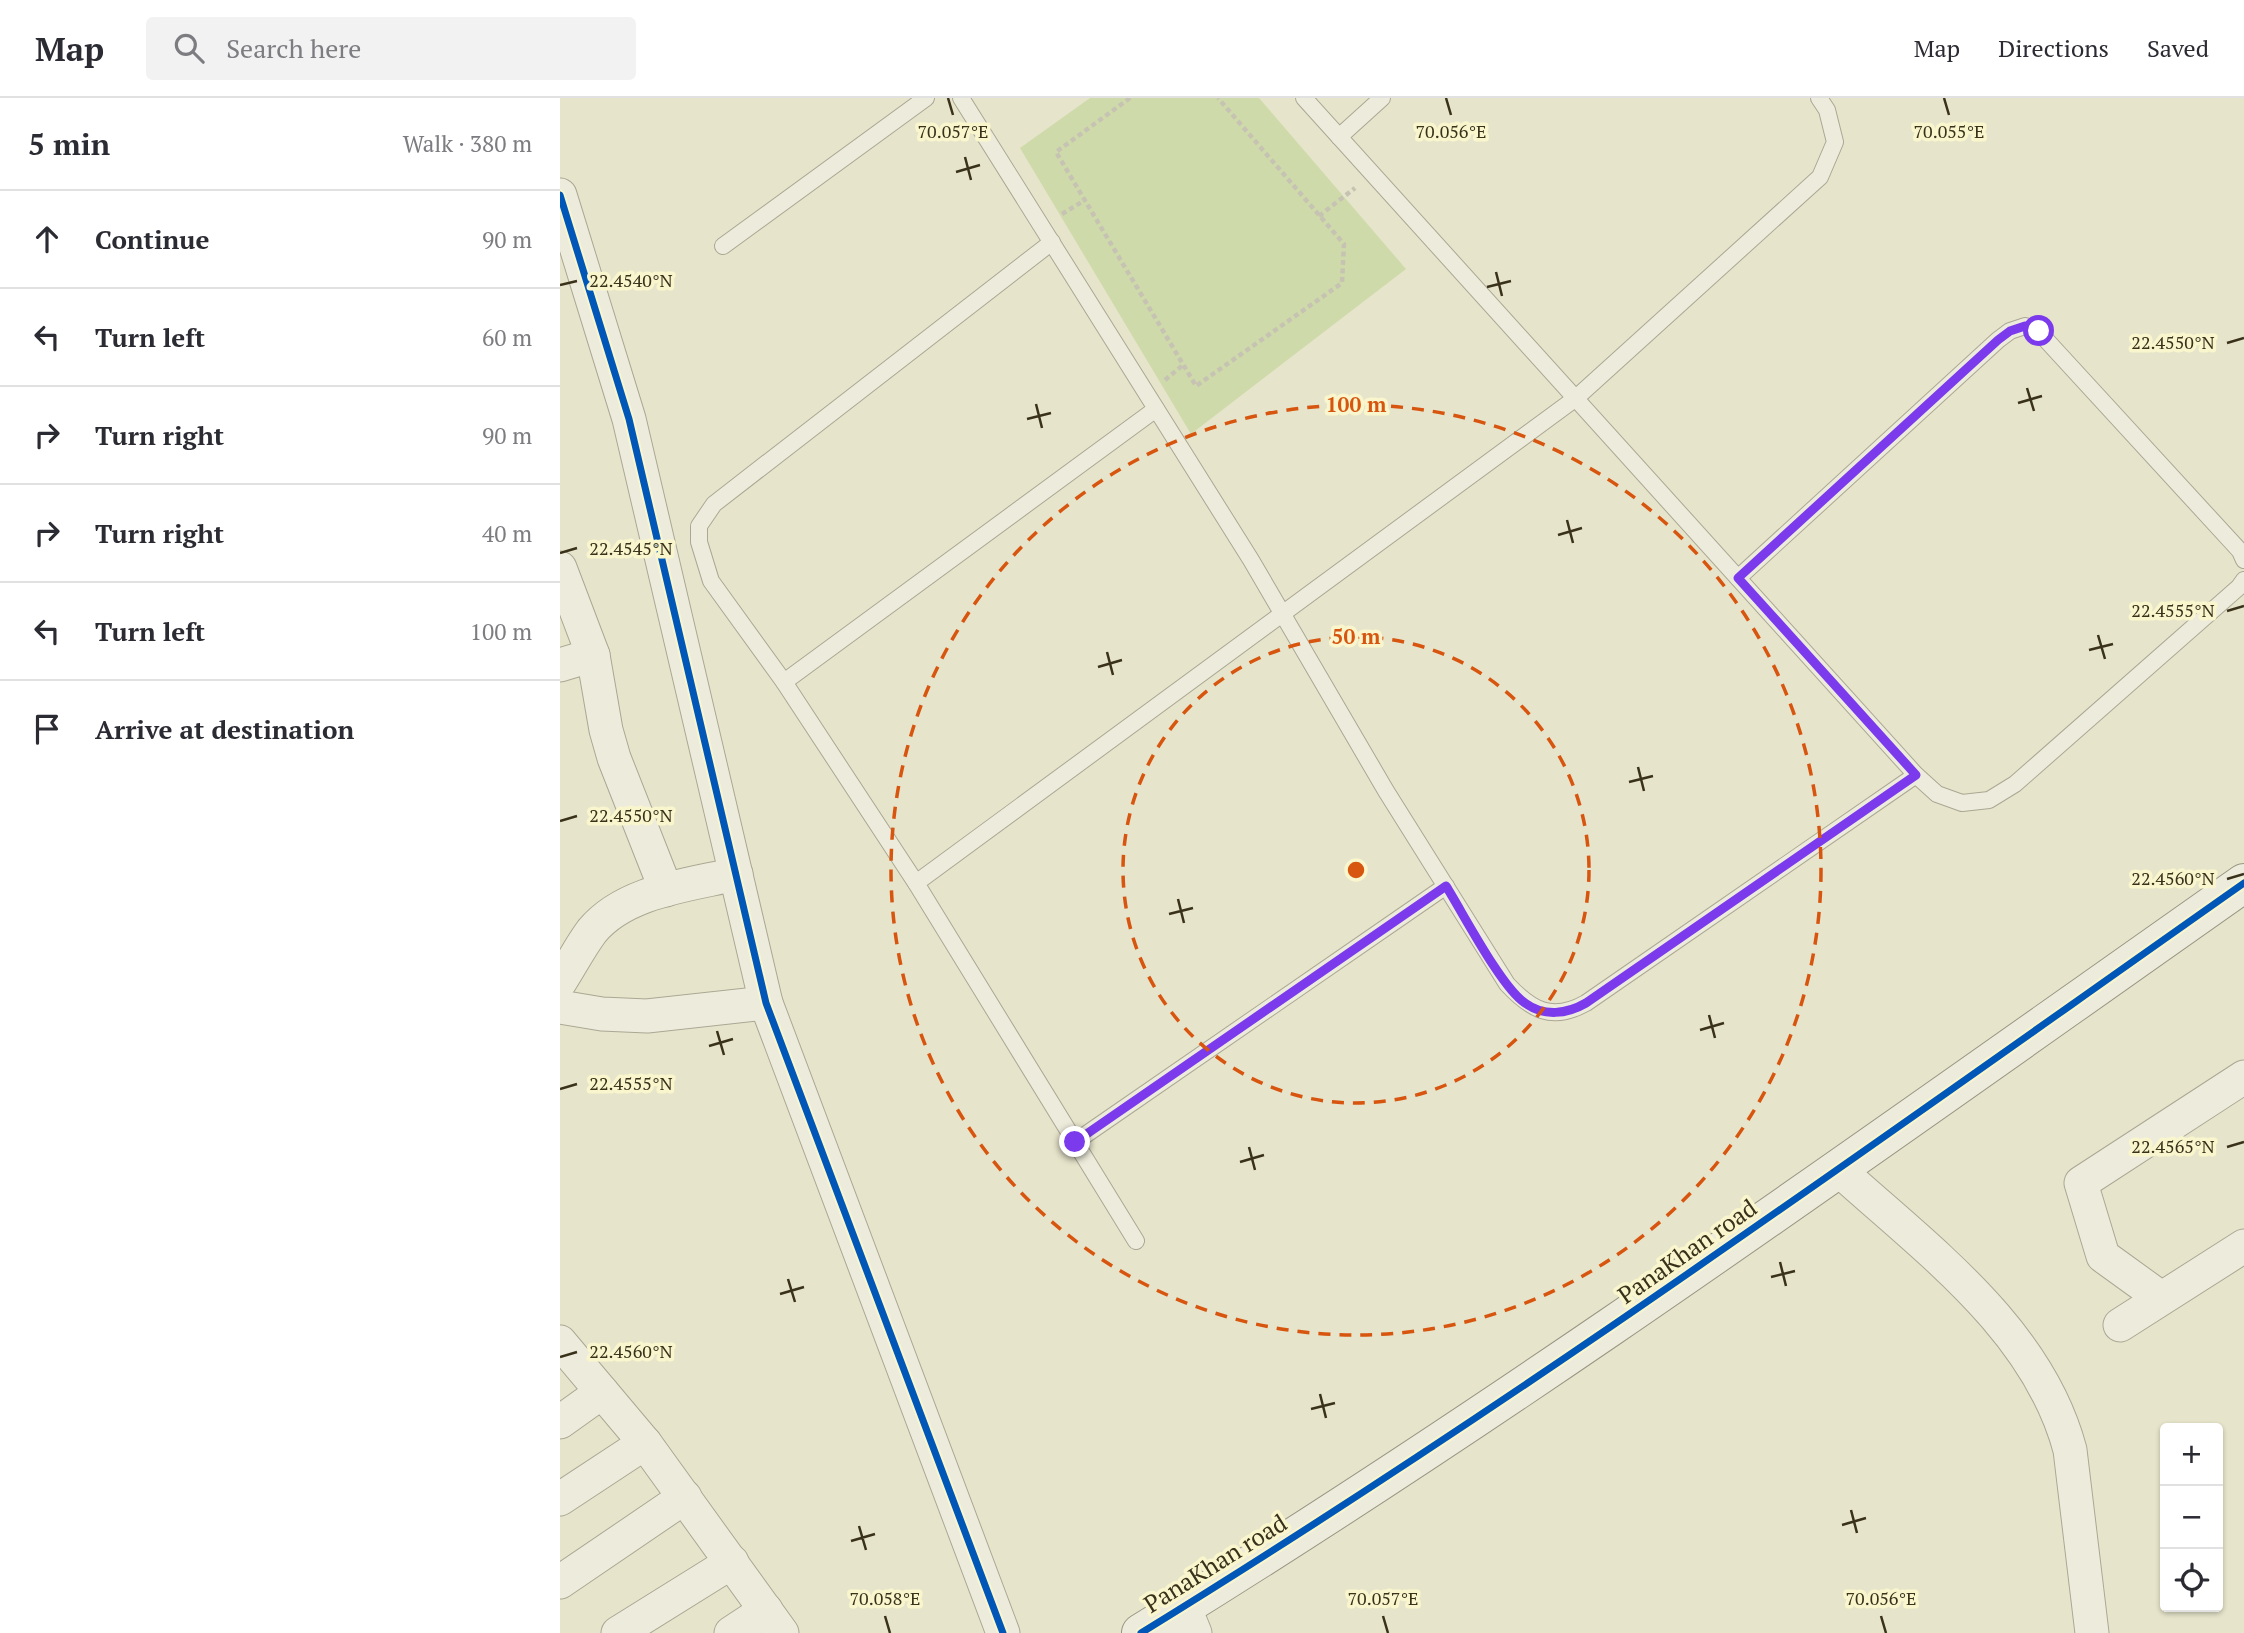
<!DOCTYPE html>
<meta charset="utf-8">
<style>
:root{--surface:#fff;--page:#f2f2f3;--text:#2b2b33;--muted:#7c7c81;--line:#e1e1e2}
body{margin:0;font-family:"PT Serif",serif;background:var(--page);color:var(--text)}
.controls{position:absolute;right:21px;bottom:21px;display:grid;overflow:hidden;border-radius:7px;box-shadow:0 2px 5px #0004}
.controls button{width:63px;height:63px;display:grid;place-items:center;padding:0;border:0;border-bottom:2px solid var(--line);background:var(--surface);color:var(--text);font:35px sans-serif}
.stop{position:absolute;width:21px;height:21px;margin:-16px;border:5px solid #7c3aed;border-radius:50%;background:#fff}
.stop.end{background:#7c3aed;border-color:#fff;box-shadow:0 2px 7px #0008}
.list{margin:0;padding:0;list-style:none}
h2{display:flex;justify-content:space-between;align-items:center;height:91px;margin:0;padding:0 28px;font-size:30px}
h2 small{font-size:23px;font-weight:400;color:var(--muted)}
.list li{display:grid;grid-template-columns:46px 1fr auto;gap:21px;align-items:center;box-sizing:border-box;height:98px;padding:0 28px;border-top:2px solid var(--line)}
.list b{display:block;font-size:26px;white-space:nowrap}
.list em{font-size:23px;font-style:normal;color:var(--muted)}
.icon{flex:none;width:38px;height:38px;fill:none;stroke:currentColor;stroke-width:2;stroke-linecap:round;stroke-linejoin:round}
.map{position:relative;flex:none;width:1684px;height:1535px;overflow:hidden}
header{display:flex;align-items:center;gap:42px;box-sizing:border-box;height:98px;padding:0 35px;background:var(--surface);border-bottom:2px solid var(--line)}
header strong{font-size:33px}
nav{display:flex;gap:38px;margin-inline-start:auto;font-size:24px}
.search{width:490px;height:63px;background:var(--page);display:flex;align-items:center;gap:18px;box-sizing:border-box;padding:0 24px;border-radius:7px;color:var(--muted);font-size:26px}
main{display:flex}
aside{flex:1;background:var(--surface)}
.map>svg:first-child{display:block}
</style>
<header>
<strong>Map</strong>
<div class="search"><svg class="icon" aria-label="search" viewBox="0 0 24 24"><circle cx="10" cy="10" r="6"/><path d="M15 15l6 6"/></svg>Search here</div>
<nav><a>Map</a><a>Directions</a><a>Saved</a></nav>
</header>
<main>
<aside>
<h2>5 min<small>Walk · 380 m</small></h2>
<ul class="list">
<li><svg class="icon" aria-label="ahead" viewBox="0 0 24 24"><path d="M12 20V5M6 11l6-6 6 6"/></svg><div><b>Continue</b></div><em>90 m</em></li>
<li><svg class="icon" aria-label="left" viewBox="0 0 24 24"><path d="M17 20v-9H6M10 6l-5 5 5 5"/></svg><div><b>Turn left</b></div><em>60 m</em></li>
<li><svg class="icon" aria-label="right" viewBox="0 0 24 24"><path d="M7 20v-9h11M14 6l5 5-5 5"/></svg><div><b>Turn right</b></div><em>90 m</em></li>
<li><svg class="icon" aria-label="right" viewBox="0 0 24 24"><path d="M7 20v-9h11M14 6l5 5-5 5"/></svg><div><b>Turn right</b></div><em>40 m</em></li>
<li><svg class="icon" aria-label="left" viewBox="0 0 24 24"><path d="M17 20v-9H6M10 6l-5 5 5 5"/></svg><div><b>Turn left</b></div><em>100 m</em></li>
<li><svg class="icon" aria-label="arrive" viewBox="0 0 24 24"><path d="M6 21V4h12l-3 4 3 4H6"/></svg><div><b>Arrive at destination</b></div></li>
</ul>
</aside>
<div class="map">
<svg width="1684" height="1535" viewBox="0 0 1684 1535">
<rect width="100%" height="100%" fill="#e6e4ca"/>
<polygon fill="#cfdaaa" points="530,0 699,0 846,171 631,336 460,50"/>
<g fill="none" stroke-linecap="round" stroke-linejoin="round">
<g stroke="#aba794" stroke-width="18">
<g id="lane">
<path d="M401,0L691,462L826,693L947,886C971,912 992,924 1026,905L1356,677"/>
<polyline points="744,0 1356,677 1377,696 1402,705 1429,702 1455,686 1679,489 1684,482"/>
<polyline points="779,39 822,0"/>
<polyline points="492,144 154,406 139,428 139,444 151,483 224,584 356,785 576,1143"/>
<polyline points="163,148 366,0"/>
<polyline points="1178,480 1438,242 1450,233 1465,228 1478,233 1680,453 1684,462"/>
<polyline points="224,584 596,311"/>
<polyline points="356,785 1016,300 1260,79 1275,44 1267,12 1259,0"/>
<polyline points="515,1044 886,788"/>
</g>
</g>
<g stroke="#aba794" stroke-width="35">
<g id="street">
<polyline points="0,97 69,321 206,905 443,1535"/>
<polyline points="0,470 33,557 46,632 54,660 106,792"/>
<polyline points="0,567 33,557"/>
<path d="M0,884C11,867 20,849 32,833C65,793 129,787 176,776"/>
<polyline points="0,909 42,916 87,918 206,905"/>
<path d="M1278,1071C1366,1151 1478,1231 1510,1352L1532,1535"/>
<polyline points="1601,1200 1543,1158 1521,1085 1684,979"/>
<polyline points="1560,1227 1684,1148"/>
<polyline points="0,1244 85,1345 222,1535"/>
<polyline points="0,1324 42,1294"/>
<polyline points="0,1401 85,1345"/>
<polyline points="0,1484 125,1399"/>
<polyline points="624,1508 635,1535"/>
<polyline points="58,1535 172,1464"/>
<polyline points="171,1535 206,1512"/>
</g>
</g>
<g stroke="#9a9684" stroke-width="40">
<path id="secondary" d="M581,1535C960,1302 1320,1041 1684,785"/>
</g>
<g stroke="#c6c3b3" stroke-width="4.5" stroke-dasharray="5 3.5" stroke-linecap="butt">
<polyline points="570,0 496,54 636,288 782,185 784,146 658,0"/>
<polyline points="502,116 525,102"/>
<polyline points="759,118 795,90"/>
<polyline points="605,282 623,267"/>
</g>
<use href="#lane" stroke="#edecdc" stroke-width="16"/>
<use href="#street" stroke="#edecdc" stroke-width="33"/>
<use href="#secondary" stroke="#edecdc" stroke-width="38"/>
<g stroke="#f9f6ce" stroke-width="11">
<g id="cycleway">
<polyline points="0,97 69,321 206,905 443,1535"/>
<path d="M581,1535C960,1302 1320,1041 1684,785"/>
</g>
</g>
<use href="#cycleway" stroke="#0057b8" stroke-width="7"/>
</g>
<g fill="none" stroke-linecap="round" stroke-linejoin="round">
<path stroke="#7c3aed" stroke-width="9" d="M515,1044L886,788C903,815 941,889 965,905C984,919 1007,916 1026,905L1356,677L1178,480L1438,242L1450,233L1465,228L1479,233"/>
</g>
<path fill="none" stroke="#3a311b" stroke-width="2.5" d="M388,0L393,17M886,0L891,17M1384,0L1389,17M405,59L411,82M396,74L420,67M936,174L942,198M0,187L17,183M927,189L951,183M1667,245L1684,240M1467,290L1474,313M1458,305L1482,298M476,306L482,330M467,321L491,315M1007,422L1013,445M998,437L1022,430M0,455L17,450M1667,513L1684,508M1538,537L1545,561M1529,552L1553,546M547,554L553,577M538,569L562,562M1078,669L1084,693M1069,684L1093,678M0,723L17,718M1667,781L1684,776M618,801L624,825M609,816L633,810M1149,917L1155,940M1140,932L1164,925M157,933L164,957M149,948L173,941M0,991L17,986M689,1049L695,1072M1667,1049L1684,1044M680,1064L704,1057M1220,1164L1226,1188M1211,1179L1235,1173M228,1181L235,1204M220,1196L244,1189M0,1259L17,1254M760,1296L766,1320M751,1311L775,1305M1291,1412L1297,1435M1282,1427L1306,1420M299,1428L306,1452M291,1443L315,1436M325,1518L330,1535M823,1518L828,1535M1321,1518L1326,1535"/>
<g fill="none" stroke="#d7550e" stroke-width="3.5" stroke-dasharray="12 9">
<circle cx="796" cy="772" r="233"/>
<circle cx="796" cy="772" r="465"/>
</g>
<g text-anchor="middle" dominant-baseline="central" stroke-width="7" stroke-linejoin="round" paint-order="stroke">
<g font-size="24" fill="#3a311b" stroke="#f9f6ce">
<text transform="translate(1127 1153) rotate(-35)">PanaKhan road</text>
<text transform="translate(655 1465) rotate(-32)">PanaKhan road</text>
</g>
</g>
<g font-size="18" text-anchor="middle" fill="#3a311b" stroke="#f9f6ce" stroke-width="7" stroke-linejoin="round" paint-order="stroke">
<text x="393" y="40">70.057°E</text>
<text x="891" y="40">70.056°E</text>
<text x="1389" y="40">70.055°E</text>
<text x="71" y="189">22.4540°N</text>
<text x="1613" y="251">22.4550°N</text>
<text x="71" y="457">22.4545°N</text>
<text x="1613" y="519">22.4555°N</text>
<text x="71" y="724">22.4550°N</text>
<text x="1613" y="787">22.4560°N</text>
<text x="71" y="992">22.4555°N</text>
<text x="1613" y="1055">22.4565°N</text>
<text x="71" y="1260">22.4560°N</text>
<text x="325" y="1507">70.058°E</text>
<text x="823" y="1507">70.057°E</text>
<text x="1321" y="1507">70.056°E</text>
</g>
<circle cx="796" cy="772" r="10" fill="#d7550e" stroke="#f9f6ce" stroke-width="3.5"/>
<g font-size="21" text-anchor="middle" font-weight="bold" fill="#d7550e" stroke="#f9f6ce" stroke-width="7" stroke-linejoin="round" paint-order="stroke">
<text x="796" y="314">100 m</text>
<text x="796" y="546">50 m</text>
</g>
</svg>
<div class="controls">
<button>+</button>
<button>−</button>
<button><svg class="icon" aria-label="locate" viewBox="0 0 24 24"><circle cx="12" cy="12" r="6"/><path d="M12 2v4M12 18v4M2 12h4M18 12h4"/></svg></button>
</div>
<div class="stop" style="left:1479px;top:233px"></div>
<div class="stop end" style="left:515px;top:1044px"></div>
</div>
</main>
